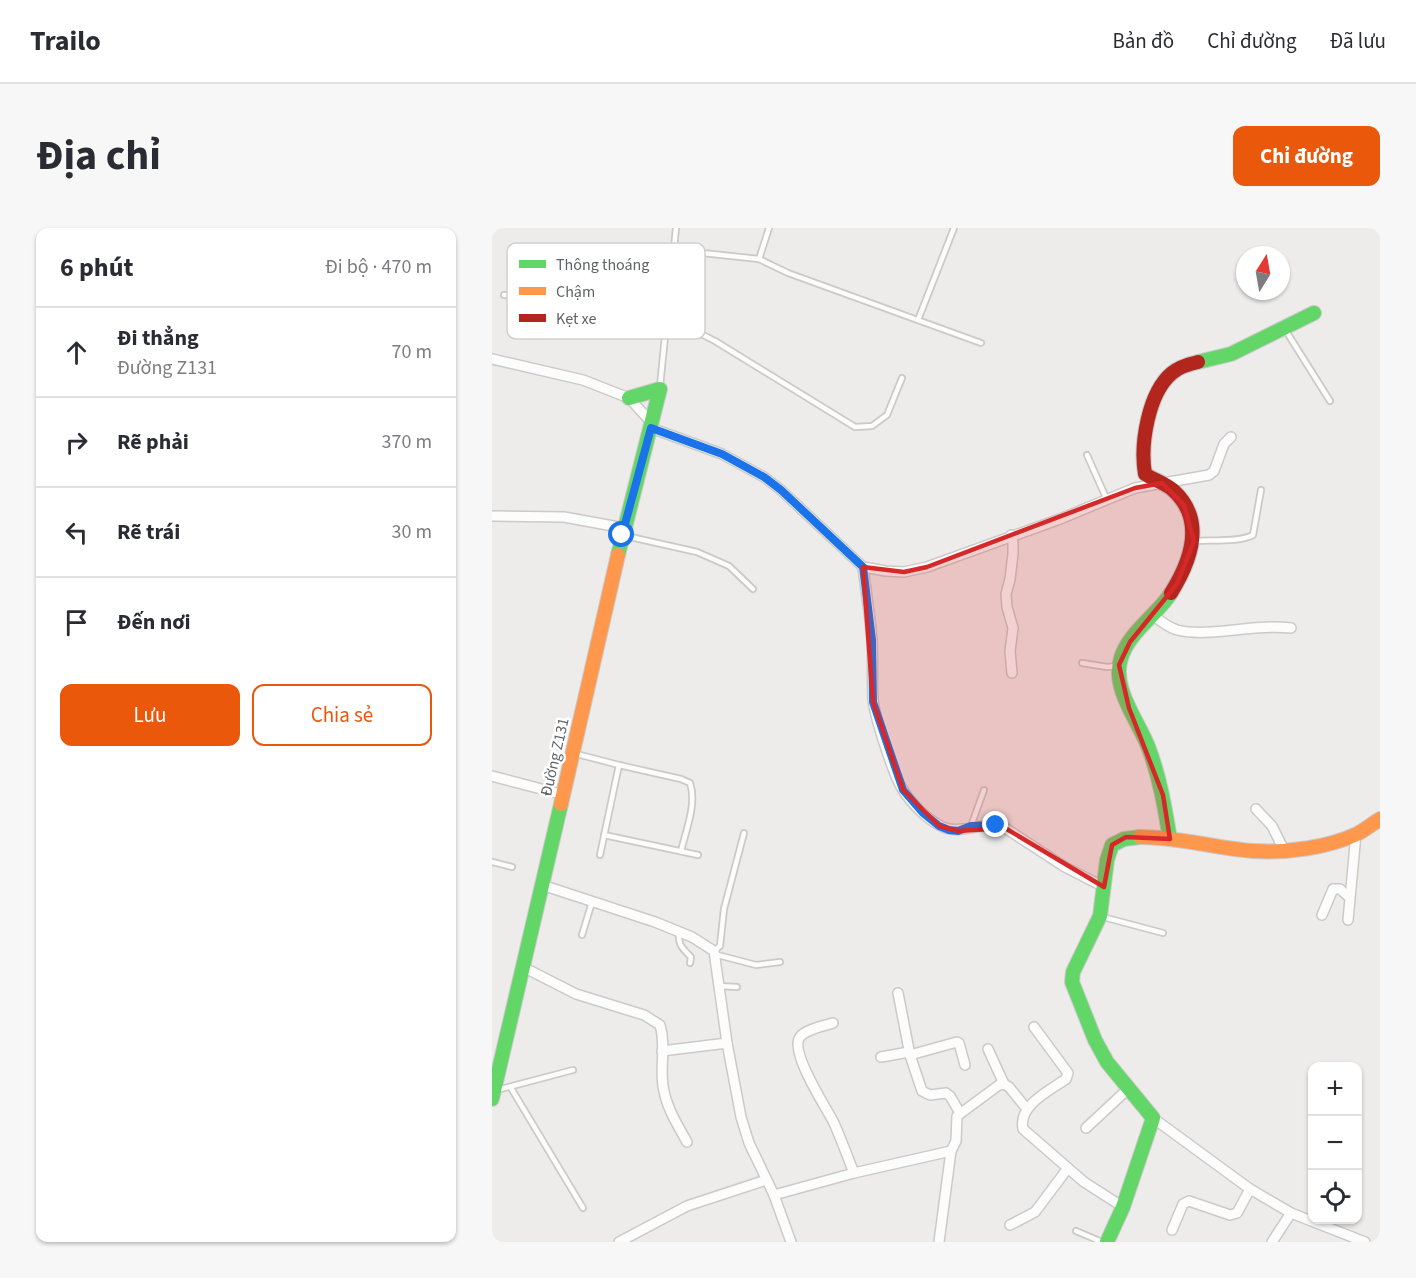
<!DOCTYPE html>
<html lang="vi">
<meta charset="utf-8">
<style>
:root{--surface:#fff;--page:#f7f7f7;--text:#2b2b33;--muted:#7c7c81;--line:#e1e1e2;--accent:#ea580c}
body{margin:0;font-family:"Source Sans 3",sans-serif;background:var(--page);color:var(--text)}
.controls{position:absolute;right:18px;bottom:18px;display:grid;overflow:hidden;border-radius:12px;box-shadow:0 2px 4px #0004}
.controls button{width:54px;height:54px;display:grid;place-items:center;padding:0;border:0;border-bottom:2px solid var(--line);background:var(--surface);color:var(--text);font:30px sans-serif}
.compass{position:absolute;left:744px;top:18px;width:54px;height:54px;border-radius:50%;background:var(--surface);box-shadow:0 2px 4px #0004;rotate:11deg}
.stop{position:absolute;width:18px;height:18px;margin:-14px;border:4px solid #1a73e8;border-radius:50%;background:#fff}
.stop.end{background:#1a73e8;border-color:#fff;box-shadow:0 2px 6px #0008}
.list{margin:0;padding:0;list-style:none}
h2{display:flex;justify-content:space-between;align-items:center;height:78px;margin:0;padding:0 24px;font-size:26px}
h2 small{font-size:20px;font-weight:400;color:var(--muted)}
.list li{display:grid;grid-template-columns:39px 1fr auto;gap:18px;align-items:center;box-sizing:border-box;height:90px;padding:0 24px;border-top:2px solid var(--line)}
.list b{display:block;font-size:22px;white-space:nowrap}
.list p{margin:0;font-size:20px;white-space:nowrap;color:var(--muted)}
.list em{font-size:20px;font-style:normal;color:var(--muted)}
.actions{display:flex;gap:12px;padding:18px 24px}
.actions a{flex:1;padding:14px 0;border:2px solid var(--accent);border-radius:12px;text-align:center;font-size:21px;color:var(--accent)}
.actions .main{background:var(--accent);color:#fff}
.icon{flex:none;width:33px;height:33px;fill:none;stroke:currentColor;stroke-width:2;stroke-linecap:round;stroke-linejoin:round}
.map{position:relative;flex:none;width:888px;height:1014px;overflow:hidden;border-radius:12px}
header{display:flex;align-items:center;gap:36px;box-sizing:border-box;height:84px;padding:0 30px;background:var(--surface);border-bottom:2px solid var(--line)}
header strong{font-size:28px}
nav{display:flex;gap:33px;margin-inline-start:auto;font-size:21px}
.intro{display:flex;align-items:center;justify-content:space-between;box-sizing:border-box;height:144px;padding:0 36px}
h1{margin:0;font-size:42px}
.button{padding:15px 27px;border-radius:12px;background:var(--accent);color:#fff;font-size:21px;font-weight:700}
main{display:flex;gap:36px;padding:0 36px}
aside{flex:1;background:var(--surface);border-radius:12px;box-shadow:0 2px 4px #0004}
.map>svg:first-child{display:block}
</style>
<header>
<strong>Trailo</strong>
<nav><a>Bản đồ</a><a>Chỉ đường</a><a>Đã lưu</a></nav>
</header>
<div class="intro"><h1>Địa chỉ</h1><a class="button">Chỉ đường</a></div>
<main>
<aside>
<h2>6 phút<small>Đi bộ · 470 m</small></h2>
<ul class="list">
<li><svg class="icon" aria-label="ahead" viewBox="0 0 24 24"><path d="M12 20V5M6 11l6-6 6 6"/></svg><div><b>Đi thẳng</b><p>Đường Z131</p></div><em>70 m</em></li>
<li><svg class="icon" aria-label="right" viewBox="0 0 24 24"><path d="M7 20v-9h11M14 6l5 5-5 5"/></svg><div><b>Rẽ phải</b></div><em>370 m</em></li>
<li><svg class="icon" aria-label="left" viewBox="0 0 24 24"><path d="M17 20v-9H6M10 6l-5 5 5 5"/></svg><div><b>Rẽ trái</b></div><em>30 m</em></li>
<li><svg class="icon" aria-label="arrive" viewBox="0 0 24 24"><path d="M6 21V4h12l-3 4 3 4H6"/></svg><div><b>Đến nơi</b></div></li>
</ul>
<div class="actions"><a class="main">Lưu</a><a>Chia sẻ</a></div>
</aside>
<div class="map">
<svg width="888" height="1014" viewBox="0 0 888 1014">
<rect width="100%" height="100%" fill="#eeecea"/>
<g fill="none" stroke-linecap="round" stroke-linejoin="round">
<g stroke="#cbcac9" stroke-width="8">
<g id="lane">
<polyline points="182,22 267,31 296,45 489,115"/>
<polyline points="267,31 277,0"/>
<polyline points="12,67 176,81"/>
<polyline points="175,89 223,113 363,199 380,198 395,187 410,150"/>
<polyline points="426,92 462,0"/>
<polyline points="794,103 838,173"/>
<polyline points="168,158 184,0"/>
<polyline points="595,227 615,272"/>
<polyline points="134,308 205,324 237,338 261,361"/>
<path d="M704,313C720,312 749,314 761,307L769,262"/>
<polyline points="590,435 615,439 626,438"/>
<path d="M81,525L127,537L189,551L198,555C205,576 194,602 189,623"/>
<polyline points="479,598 492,562"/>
<polyline points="112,607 206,627"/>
<polyline points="108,627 127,537"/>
<polyline points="0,634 20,639"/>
<polyline points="611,689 671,705"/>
<path d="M187,704C186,717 190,720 199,729L198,735"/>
<polyline points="90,707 100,674"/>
<polyline points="222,723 228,718 232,681 252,605"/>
<polyline points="222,726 264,737 288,734"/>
<polyline points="226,758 245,759"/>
<polyline points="19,860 91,980"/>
<polyline points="5,862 81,842"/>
<polyline points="584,1003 610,1014"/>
</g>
</g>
<g stroke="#cbcac9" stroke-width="12">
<g id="street">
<polyline points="0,131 91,152 137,170 160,195"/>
<polyline points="159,200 230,226 272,249 289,262 371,339 394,343 412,344 435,339 568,291 643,260 717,247 722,243 732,216 739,209"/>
<polyline points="0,288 72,289 132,300"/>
<polyline points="519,307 521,315 521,326 518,351 514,366 515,379 521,400 518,423 520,445"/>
<path d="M371,339C374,364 378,388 380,412C381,432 380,452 381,471C382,487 402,549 411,562C419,575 434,590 447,597C466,609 490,592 513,600L573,639L612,659"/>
<path d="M661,387C668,393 676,399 685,402C718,410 763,395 799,400"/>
<polyline points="0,548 72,567"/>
<polyline points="764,581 780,598 792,622"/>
<polyline points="50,657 163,694 200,709 222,723 235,815 249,889 257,915 282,967 299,1014"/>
<polyline points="830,687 841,661 848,661 857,669"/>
<polyline points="856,692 864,606"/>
<path d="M31,739L84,766L152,787L168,797C174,816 168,838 171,858C174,879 185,896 195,914"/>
<polyline points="406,765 418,827 430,863 438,867 454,865 458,868 468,885"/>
<path d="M341,795C332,798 314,801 308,809C297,823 333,878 341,893C349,910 355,928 362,945"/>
<path d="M542,799L576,845L574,851C557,863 526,877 531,901L592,954L631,979"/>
<polyline points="496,821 512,856"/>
<polyline points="170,823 235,815"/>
<polyline points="418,827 465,814 467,815 473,837"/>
<polyline points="389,829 417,824"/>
<polyline points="661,890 758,961 799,985 873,1014"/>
<polyline points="594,900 637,860"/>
<polyline points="282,967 362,945 459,923 464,913 465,888 507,857 512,856 517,859 535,881"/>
<polyline points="518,997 543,984 576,940"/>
<polyline points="680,1002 691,976 697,973 738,987 745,985 758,961"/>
<polyline points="127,1014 195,978 274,952"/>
<polyline points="447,1014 459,923"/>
<polyline points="780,1014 799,985"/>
</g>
</g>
<g stroke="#cacaca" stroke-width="16">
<g id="fast">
<polyline points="706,134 739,126 822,85"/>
<polyline points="126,327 168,161 137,170"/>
<path d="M678,611C673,581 668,550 657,521C647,493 619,461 629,430C637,404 665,387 679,365"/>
<polyline points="0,871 69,576"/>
<polyline points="615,1014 631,979 661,890 615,834 603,812 580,754 581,744 608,688 615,632 620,617 632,611 648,609"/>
</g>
</g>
<g stroke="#cacaca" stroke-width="16">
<g id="slow">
<polyline points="69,576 126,327"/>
<path d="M648,609C686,609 723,620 761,623C794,625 835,620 865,606C873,602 880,596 888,591"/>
</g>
</g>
<g stroke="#cacaca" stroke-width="16">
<path id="jam" d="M679,365C699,333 714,292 681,262C673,255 662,252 653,246C648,217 656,165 680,145C687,139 697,136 706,134"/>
</g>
<use href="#lane" stroke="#fcfcfc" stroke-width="4.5"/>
<use href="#street" stroke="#fcfcfc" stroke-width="9"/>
<use href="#fast" stroke="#63d668" stroke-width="14"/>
<use href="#slow" stroke="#ff974d" stroke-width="14"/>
<use href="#jam" stroke="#b3261e" stroke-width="14"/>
</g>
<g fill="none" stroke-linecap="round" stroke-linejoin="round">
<polyline stroke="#1a73e8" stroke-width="8" points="130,307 159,200 230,226 272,249 289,262 371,339 380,412 381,474 411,562 431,585 447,598 457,602 466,603 479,598 504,597"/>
</g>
<path fill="#d62828" fill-opacity="0.2" stroke="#d62828" stroke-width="4.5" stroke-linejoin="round" d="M670,255L692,277L702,313L685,356L638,414L627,437L637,480L671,567L678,611L634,609L620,617L612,659L513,600L466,603L447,598L411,562L381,474L371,339L412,344L435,339L643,260Z"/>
<g text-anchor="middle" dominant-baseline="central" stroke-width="5" stroke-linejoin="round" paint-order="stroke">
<g font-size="16" fill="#5f6466" stroke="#fff">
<text transform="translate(63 529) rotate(-77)">Đường Z131</text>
</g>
</g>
<rect x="15" y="15" width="198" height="96" rx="9" fill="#fff" stroke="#cfd0d1" stroke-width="1.5"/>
<rect x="27" y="32" width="27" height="8" fill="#63d668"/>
<rect x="27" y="59" width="27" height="8" fill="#ff974d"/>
<rect x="27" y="86" width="27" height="8" fill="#b3261e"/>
<g font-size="16" fill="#5f6466">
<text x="64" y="42">Thông thoáng</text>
<text x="64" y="69">Chậm</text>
<text x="64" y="96">Kẹt xe</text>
</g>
</svg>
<div class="controls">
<button>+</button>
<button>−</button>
<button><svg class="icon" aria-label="locate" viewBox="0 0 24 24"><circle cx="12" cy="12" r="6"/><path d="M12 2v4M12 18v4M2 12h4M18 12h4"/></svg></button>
</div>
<svg class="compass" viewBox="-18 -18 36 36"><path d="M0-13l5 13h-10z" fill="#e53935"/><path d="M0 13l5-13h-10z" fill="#7c7c81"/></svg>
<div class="stop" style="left:130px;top:307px"></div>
<div class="stop end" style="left:504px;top:597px"></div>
</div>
</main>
